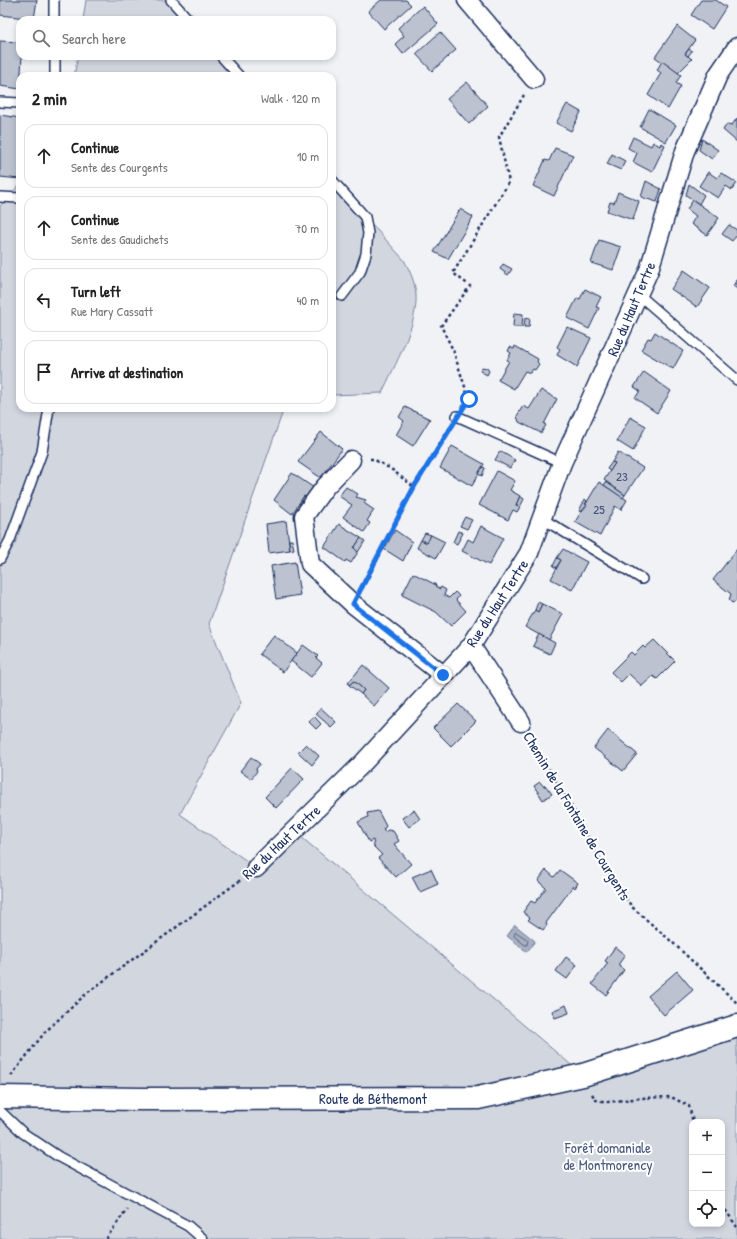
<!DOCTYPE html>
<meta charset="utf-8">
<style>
:root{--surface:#fff;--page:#f2f2f2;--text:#222;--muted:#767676;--line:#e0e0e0}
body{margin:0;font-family:"Patrick Hand",sans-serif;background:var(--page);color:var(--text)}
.controls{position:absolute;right:12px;bottom:12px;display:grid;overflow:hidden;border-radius:8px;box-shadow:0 2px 6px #0003}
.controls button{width:36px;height:36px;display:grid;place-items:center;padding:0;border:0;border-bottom:1px solid var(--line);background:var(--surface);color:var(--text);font:20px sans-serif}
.stop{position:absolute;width:12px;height:12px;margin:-9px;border:3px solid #1a73e8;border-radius:50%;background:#fff}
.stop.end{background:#1a73e8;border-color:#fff;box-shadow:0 1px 4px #0008}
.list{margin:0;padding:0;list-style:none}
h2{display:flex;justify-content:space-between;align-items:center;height:52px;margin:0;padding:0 16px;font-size:17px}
h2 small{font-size:13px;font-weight:400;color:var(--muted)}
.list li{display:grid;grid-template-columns:26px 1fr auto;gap:12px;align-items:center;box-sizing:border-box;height:64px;margin:0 8px 8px;padding:0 8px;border:1px solid var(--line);border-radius:12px}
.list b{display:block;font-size:15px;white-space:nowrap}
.list p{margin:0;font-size:13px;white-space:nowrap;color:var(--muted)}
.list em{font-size:13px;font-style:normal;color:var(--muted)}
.icon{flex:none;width:22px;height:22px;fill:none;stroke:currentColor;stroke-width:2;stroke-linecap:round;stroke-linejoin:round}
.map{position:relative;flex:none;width:737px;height:1239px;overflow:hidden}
.search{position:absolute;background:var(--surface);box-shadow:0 2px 6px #0003;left:16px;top:16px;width:320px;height:44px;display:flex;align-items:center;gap:10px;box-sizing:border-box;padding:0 14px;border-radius:12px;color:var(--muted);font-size:15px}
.panel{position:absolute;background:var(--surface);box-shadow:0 2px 6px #0003;left:16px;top:72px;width:320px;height:340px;border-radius:12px}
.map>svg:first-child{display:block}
</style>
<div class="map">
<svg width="737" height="1239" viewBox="0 0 737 1239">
<rect width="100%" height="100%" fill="#f1f2f5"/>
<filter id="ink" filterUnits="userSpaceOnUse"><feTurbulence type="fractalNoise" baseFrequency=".025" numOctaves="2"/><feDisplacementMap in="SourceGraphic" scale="8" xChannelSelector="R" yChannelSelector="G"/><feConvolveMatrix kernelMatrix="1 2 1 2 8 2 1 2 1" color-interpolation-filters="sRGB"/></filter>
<g filter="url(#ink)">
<g fill="#d2d6df" stroke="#76829e" fill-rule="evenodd">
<polygon points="86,0 171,0 189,20 83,20"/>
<polygon points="78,56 221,56 239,76 74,76"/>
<path d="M332,180L404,260C410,271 415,282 416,295C418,325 394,366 382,393L332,395Z"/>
<path d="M20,184V408H284L209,624L241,703L180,814L254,866L294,831L583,1075L737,1024V1239H0V206ZM692,1122H722V1224H692Z"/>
</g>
<polygon fill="#a8b0c2" stroke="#707c9a" points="515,925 535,941 527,952 507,936"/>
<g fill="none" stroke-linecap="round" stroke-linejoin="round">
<polygon stroke="#536386" stroke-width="1" points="516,932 528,940 527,945 525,945 514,936"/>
</g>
<g fill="#bcc2d0" stroke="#1b2f5e">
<polygon points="0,0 37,0 34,19 0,15"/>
<polygon points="381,0 406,0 411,5 384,29 368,11"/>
<polygon points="701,0 716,0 726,7 712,29 691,15"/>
<polygon points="423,6 438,24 403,54 395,44 404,36 398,28"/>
<polygon points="677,26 695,40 685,54 692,59 678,73 655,57"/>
<polygon points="440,32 456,50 432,71 416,54"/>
<polygon points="0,41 20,42 20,56 22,56 20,89 0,86"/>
<polygon points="689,49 692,51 688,56 685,54"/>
<polygon points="662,61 681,75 676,83 681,86 668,109 648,95 661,73 657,70"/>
<polygon points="467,82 488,106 469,124 447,99"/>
<polygon points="567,104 581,112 571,131 556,123"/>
<polygon points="649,109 676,125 666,142 640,127"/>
<polygon points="0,115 20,118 20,179 0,177"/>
<polygon points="737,118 737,142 723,130 727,124 732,125"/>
<polygon points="633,137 651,146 653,142 660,146 661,143 665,145 652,172 633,162 637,153 628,148"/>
<polygon points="702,139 718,150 712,159 699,150"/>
<polygon points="555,148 573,155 554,196 533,186 545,160 549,161"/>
<polygon points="612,154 625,161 621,170 607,164"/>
<polygon points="708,172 717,178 721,173 737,183 732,190 726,186 718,198 699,186"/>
<polygon points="646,181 661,189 657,202 641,197"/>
<polygon points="689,184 704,195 699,204 686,195"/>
<polygon points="618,192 639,201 633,220 607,211 610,202 614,203"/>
<polygon points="693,200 719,218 707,235 691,224 696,216 687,209"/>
<polygon points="460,209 473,217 448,259 434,252"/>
<polygon points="729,225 737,230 737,235 732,241 722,234"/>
<polygon points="599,240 621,247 613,270 591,263"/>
<polygon points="503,264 512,269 508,275 500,269"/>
<polygon points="684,270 710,288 697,307 671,289"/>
<polygon points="737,279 737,289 733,286"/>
<polygon points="585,289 601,297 596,307 599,308 589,329 567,318 577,298 580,299"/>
<polygon points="514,313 523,314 522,327 513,327"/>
<polygon points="525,318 530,319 529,327 524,327"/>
<polygon points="567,327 591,338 577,367 557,355 560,349 557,347"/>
<polygon points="655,332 683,351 673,369 641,350 648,338 651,339"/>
<polygon points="515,346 538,359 537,362 539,364 535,370 533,369 530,373 525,371 514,389 498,380 509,361 507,360 511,353 508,351 510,347 514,349"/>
<polygon points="482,367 487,368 489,371 487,375 480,371"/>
<polygon points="644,372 671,391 657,413 635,398 640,391 634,387"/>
<polygon points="541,390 557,399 544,424 546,425 541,433 519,422 517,416 523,406 529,409"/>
<polygon points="405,407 430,419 413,446 396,435 404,421 399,417"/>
<polygon points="630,417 646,426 633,451 617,441"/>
<polygon points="321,432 342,449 321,478 298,462"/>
<polygon points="452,446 484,464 472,486 440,468"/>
<polygon points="500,451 515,460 510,468 495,460"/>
<polygon points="618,452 643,468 625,495 604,480 615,463 612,462"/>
<polygon points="612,462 615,463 610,471 607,469"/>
<polygon points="482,467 485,468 482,476 478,474"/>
<polygon points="497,471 515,481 510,490 520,496 516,505 520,507 517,512 513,510 508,520 479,505"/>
<polygon points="292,473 314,488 307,498 304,496 292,514 274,500"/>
<polygon points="599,482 627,500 621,510 615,506 600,536 575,522"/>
<polygon points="606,482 625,495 623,498 604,485"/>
<polygon points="346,487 358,494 356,497 366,500 364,503 374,510 367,521 370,523 364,532 343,517 352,505 339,496"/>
<polygon points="304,496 307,498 301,506 299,504"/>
<polygon points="520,496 524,499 520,507 516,505"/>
<polygon points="585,499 587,501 585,504 587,505 581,512 579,511"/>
<polygon points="465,517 472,520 467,529 460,526"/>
<polygon points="286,521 290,550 269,553 266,524"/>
<polygon points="339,524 361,538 354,548 358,552 351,563 346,560 345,562 324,547"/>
<polygon points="481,526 503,538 489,565 462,551 468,539 473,542"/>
<polygon points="395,530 412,542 403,561 384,549"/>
<polygon points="458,531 463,533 457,544 453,542"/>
<polygon points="425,533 431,535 427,543 421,540"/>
<polygon points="431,535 445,542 436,558 417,548 421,540 427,543"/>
<polygon points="361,538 365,541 358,552 354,548"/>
<polygon points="289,540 292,540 294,549 290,550"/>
<polygon points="563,549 587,562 572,590 551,579 561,560 557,558"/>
<polygon points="737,549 737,601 732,603 729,600 731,594 713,580"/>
<polygon points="557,558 561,560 556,568 553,566"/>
<polygon points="295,562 300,595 276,599 271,566"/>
<polygon points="413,573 436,585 435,586 440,589 441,587 446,590 444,595 449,598 455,592 459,596 456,600 466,611 451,626 436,612 402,595"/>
<polygon points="538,602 542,604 538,612 535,610"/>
<polygon points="542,604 563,614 549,640 525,627 535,610 538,612"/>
<polygon points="539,634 555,643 550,654 533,646"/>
<polygon points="274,635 297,653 283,672 259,654"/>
<polygon points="654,640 675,661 657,679 653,676 642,686 629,674 621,682 611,672 631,652 634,655 643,646 645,648"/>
<polygon points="303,645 318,656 316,658 322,663 311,677 291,661"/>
<polygon points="363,665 389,688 374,706 361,694 364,690 354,681 349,685 348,683"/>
<polygon points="354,681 364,690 361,694 349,685"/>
<polygon points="458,704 476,721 451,746 433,728"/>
<polygon points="321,708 336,722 331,727 316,714"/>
<polygon points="314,716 321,724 316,729 309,722"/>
<polygon points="608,730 637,754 623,771 594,748"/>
<polygon points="306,744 319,756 312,765 298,752"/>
<polygon points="251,757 260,764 256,769 257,771 251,779 240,771"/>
<polygon points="292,768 304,779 276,808 265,797"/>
<polygon points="540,782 544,787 545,785 552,794 543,800 534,786"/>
<polygon points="414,810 420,819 409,827 402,818"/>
<polygon points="378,811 386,826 383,830 385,832 388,830 393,831 399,841 394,844 411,864 396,877 378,858 382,855 374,847 373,840 369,842 358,822 368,817 367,813"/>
<polygon points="431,869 438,884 420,892 412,877"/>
<polygon points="546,870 554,877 560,870 578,883 575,888 573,886 546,923 547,925 543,930 528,920 530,918 523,912 531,901 535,903 546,888 538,881"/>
<polygon points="615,947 625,955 618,965 624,970 606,995 592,984 608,963 605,961"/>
<polygon points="566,957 577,965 567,979 556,971"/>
<polygon points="677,971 693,990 664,1015 648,996"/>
<polygon points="566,1005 569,1013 555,1018 552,1011"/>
</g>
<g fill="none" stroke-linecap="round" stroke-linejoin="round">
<g stroke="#1b2f5e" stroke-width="12">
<g id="service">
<polyline points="54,0 54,20"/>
<polyline points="171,0 189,20"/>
<polyline points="55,56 55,76"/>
<polyline points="221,56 239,76"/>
<polyline points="0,102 20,103"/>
<polyline points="332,180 365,217 368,233 366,254 360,272 342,296"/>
<polyline points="0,197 20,198"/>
<polyline points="638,294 737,380"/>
<polyline points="457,416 562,463"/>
<polyline points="541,518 642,579"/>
<polyline points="0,559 10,540 42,452 49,408"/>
<polyline points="0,1111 23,1133 59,1157 188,1226 203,1239"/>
</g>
</g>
<g stroke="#1b2f5e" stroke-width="21">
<g id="minor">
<polyline points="467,0 534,79"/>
<polyline points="351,460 325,487 304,516 310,564 353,604 443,675"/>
<polyline points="471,646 521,722"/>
<polyline points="256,868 362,764 471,646 529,553 562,463 649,270 685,151 718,75 737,47"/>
</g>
</g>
<g stroke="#1b2f5e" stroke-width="25">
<polyline id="tertiary" points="0,1097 141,1099 478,1098 583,1075 737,1026"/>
</g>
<g stroke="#1b2f5e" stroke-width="2.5" stroke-dasharray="3 3" stroke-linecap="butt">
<polyline points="466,404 469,399 453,350 441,326 470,286 453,273 509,182 499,137 524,95"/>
<polyline points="370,459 373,459 391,469 414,487"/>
<polyline points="362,588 414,487 450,428"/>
<polyline points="530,738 572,807 602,863 632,907 672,942 737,1003"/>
<polyline points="11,1076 45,1032 87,993 242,879"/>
<polyline points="592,1094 596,1100 608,1102 641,1098 671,1097 689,1106 693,1122"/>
<polyline points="722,1205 737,1227"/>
<polyline points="106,1239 127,1209"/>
</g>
<use href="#service" stroke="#fff" stroke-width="9"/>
<use href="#minor" stroke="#fff" stroke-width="18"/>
<use href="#tertiary" stroke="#fff" stroke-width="22"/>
</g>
</g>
<g fill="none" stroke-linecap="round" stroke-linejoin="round" filter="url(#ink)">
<polyline stroke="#1a73e8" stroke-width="5" points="443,675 353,604 414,487 469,399"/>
</g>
<g text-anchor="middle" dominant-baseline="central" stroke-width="4" stroke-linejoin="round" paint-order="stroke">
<g font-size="13" fill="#43547a">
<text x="622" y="476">23</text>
<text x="599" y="509">25</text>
</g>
<g font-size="15" fill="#1b2f5e" stroke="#fff">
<text transform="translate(631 309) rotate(-67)">Rue du Haut Tertre</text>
<text transform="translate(497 603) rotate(-57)">Rue du Haut Tertre</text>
<text transform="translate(577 816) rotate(59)">Chemin de la Fontaine de Courgents</text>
<text transform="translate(281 842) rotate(-43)">Rue du Haut Tertre</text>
<text x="373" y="1098">Route de Béthemont</text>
</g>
<g font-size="15" fill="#49597e" stroke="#fff">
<text x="608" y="1147">Forêt domaniale<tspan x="608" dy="17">de Montmorency</tspan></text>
</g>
</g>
</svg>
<div class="controls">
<button>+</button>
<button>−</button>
<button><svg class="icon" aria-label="locate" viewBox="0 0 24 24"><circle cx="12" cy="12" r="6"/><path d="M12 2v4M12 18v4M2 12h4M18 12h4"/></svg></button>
</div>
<div class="stop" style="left:469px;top:399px"></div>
<div class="stop end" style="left:443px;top:675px"></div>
<div class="search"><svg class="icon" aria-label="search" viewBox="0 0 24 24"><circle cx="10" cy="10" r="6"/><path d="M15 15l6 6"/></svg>Search here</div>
<section class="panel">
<h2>2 min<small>Walk · 120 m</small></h2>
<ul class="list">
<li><svg class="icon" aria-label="ahead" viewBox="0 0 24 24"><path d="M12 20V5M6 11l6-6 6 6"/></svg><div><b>Continue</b><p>Sente des Courgents</p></div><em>10 m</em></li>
<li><svg class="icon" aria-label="ahead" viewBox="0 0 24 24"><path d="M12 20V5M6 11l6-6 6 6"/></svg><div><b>Continue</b><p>Sente des Gaudichets</p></div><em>70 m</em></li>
<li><svg class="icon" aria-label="left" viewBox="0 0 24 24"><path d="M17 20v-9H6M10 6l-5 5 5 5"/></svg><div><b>Turn left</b><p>Rue Mary Cassatt</p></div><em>40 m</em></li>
<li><svg class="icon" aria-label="arrive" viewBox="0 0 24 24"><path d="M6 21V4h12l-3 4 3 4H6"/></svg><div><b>Arrive at destination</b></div></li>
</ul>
</section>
</div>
